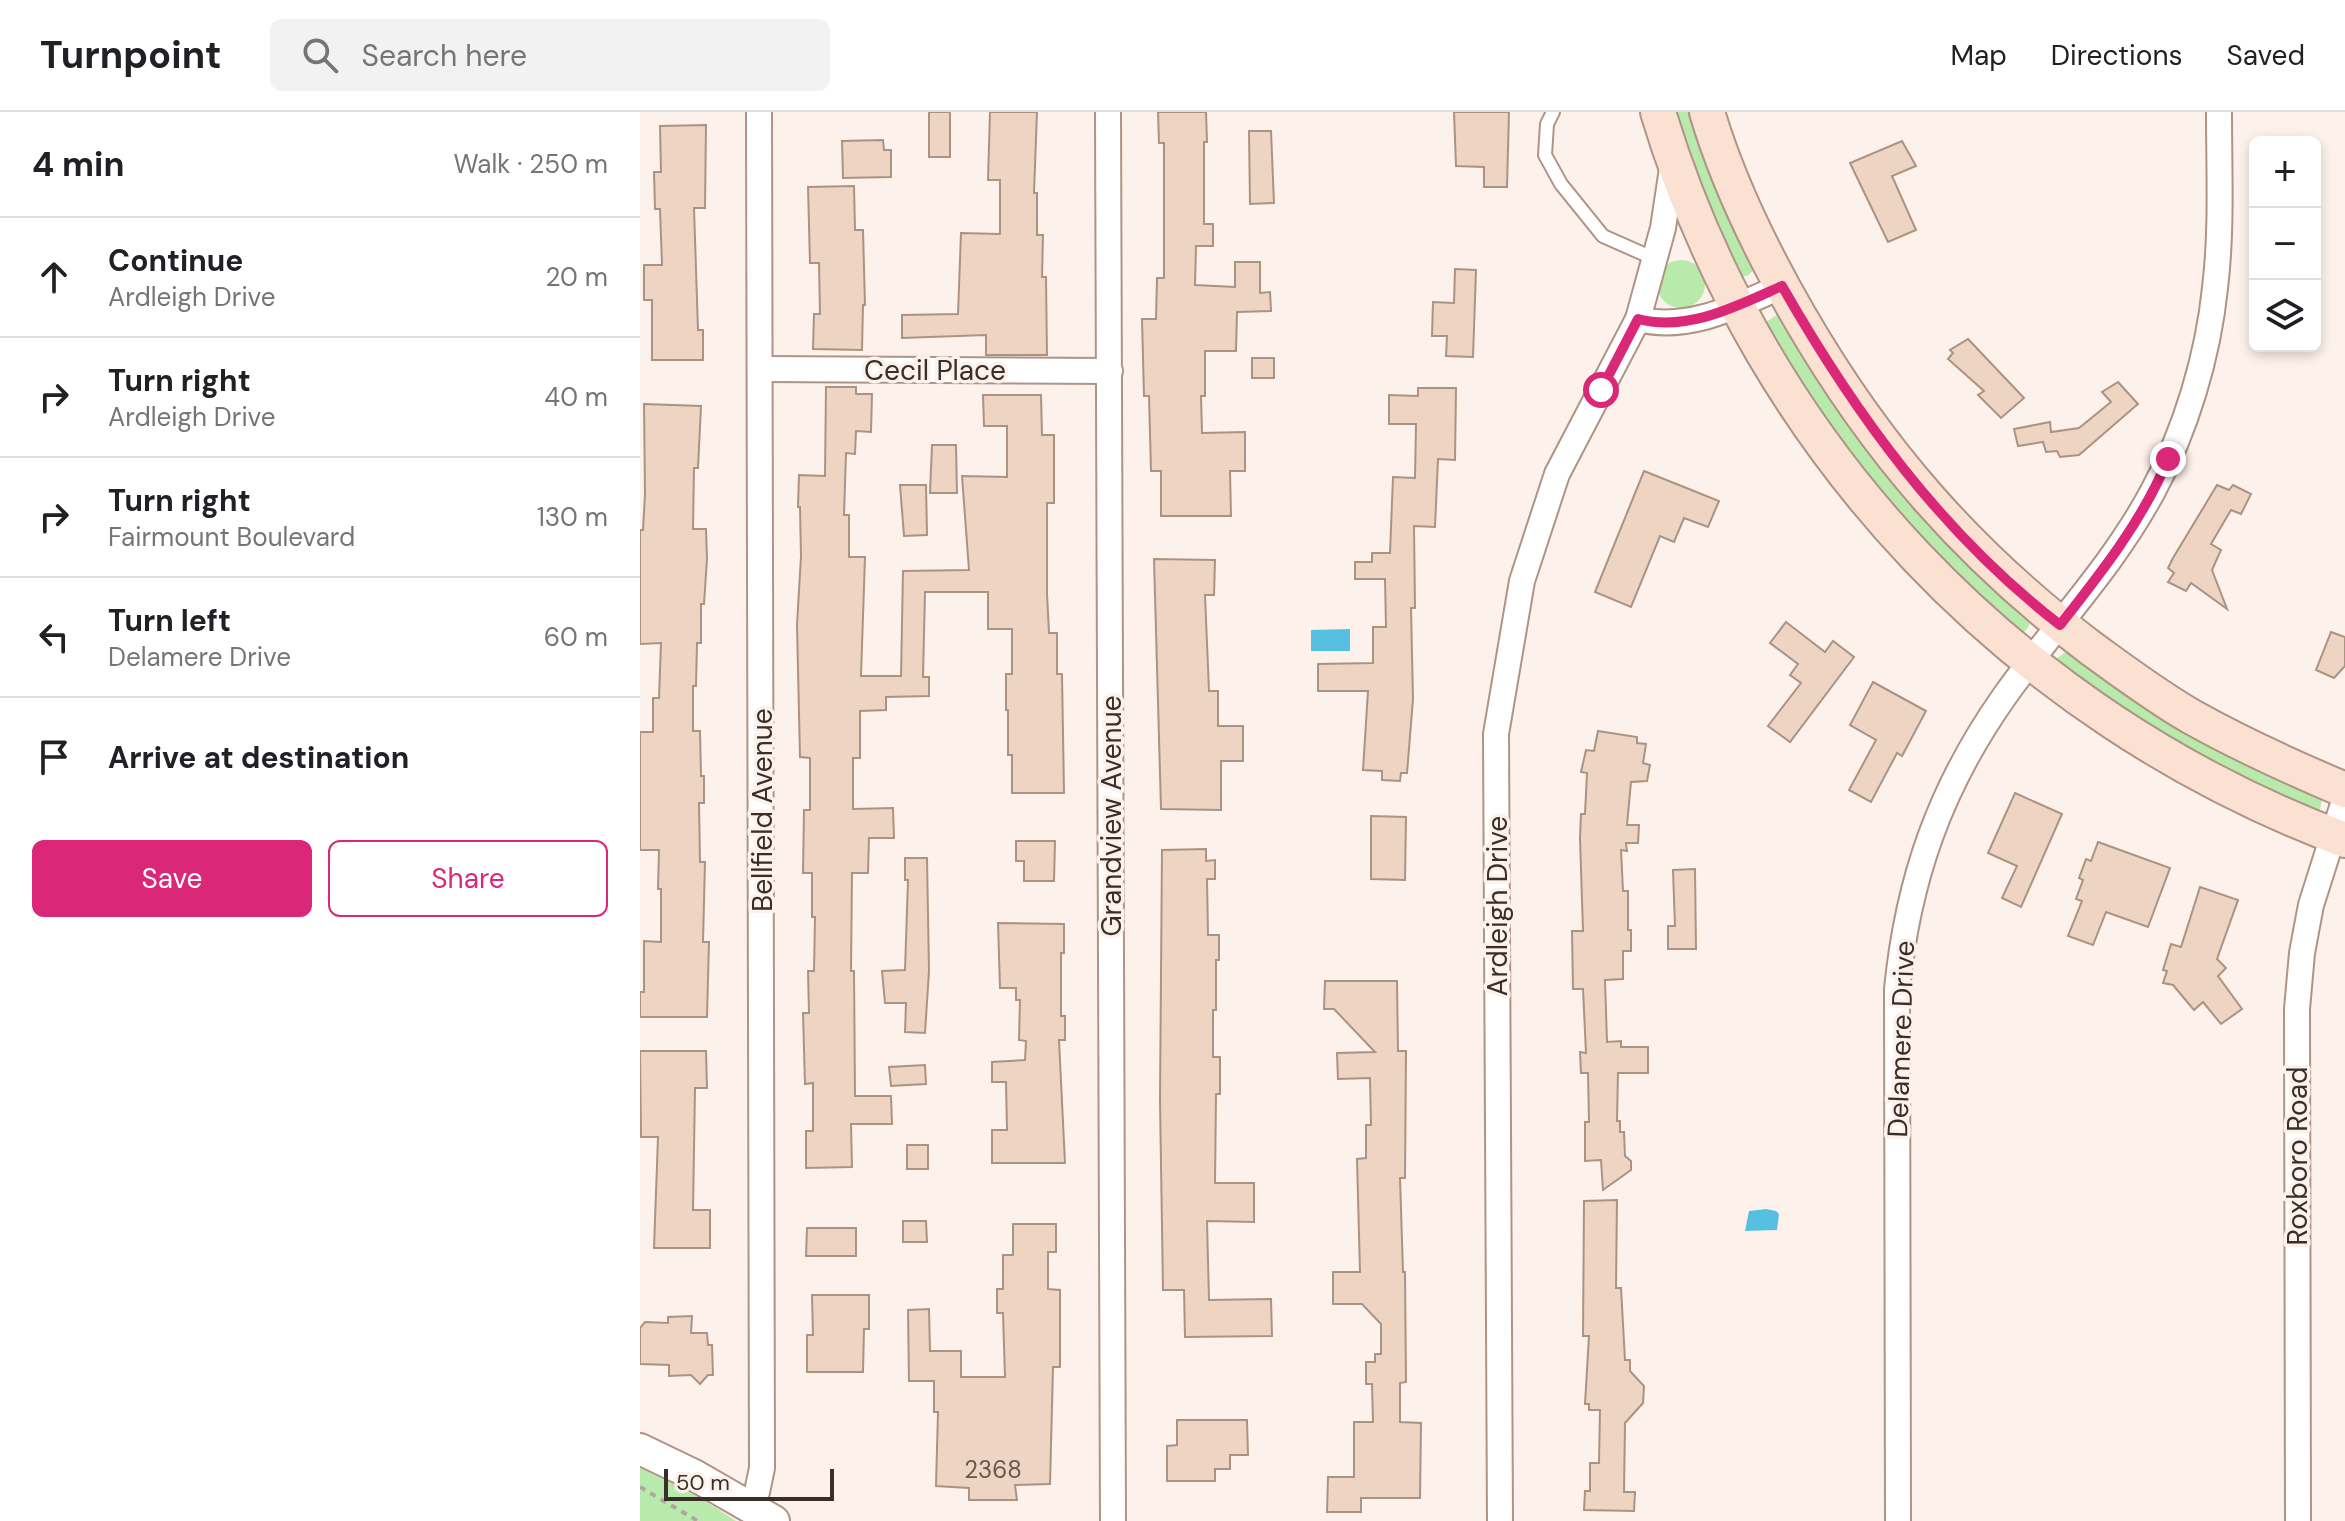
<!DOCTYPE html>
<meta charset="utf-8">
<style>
:root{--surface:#fff;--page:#f2f2f2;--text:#202124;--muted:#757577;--line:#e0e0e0;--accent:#db2777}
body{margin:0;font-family:"DM Sans",sans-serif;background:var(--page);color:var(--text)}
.controls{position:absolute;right:24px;top:24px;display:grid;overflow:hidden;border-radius:12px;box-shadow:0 4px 12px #0003}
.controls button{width:72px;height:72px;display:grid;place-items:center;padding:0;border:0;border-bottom:2px solid var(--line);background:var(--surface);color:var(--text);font:40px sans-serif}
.scale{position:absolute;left:24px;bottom:20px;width:170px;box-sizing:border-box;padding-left:8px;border:4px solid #392e29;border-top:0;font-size:22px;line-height:28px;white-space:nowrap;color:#392e29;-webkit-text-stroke:6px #fdf1eb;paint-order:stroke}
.stop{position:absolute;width:24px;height:24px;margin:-18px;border:6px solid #db2777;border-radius:50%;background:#fff}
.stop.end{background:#db2777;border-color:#fff;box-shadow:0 2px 8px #0008}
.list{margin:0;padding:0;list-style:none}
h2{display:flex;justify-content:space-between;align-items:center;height:104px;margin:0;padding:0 32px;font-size:34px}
h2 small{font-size:26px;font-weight:400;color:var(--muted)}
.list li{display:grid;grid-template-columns:52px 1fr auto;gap:24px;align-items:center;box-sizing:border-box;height:120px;padding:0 32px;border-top:2px solid var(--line)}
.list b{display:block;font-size:30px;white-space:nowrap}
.list p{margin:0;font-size:26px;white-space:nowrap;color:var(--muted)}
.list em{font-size:26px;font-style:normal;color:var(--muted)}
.actions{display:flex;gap:16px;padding:24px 32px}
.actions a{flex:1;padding:18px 0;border:2px solid var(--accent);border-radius:12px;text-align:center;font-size:28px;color:var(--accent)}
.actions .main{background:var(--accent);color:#fff}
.icon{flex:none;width:44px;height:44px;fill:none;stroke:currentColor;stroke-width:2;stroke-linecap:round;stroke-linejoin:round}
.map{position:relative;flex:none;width:1705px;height:1409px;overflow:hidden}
header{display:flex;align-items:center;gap:48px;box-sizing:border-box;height:112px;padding:0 40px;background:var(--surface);border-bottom:2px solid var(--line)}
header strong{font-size:38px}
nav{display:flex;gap:44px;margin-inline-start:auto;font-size:28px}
.search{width:560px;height:72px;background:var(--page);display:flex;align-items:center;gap:20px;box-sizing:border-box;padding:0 28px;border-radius:12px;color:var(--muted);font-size:30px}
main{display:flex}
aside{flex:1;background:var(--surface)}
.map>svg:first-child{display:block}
</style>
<header>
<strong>Turnpoint</strong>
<div class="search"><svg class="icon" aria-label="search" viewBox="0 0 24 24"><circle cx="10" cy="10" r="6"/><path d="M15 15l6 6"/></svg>Search here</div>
<nav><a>Map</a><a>Directions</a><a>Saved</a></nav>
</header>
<main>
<aside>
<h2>4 min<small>Walk · 250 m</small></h2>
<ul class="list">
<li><svg class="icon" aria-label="ahead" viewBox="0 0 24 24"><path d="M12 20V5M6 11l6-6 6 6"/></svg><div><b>Continue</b><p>Ardleigh Drive</p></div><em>20 m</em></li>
<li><svg class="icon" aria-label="right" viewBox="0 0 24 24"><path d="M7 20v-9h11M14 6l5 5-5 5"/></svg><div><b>Turn right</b><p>Ardleigh Drive</p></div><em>40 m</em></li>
<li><svg class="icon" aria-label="right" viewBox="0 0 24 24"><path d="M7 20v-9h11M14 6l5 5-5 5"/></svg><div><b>Turn right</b><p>Fairmount Boulevard</p></div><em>130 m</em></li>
<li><svg class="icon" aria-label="left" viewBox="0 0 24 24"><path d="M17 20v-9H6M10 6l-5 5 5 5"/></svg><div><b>Turn left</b><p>Delamere Drive</p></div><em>60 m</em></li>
<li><svg class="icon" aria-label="arrive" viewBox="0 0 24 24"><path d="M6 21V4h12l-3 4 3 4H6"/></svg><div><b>Arrive at destination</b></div></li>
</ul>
<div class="actions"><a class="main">Save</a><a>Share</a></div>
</aside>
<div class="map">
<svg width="1705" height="1409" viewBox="0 0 1705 1409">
<rect width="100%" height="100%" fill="#fdf1eb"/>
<g fill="#b8eaac">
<polygon points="1030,0 1056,0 1116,153 1114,158 1107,164 1098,164"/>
<circle cx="1041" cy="172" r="24"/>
<path d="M1137,203L1141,205L1388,502C1391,511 1390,516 1382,521L1294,448L1155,271L1126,210Z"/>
<polygon points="1430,537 1682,686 1680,698 1676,700 1519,626 1416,547"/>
<polygon points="0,1354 37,1371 96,1409 0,1409"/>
</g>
<g fill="#56c0e0">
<polygon points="710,517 710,539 671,539 671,518"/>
<polygon points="1126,1097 1136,1099 1139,1102 1137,1118 1105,1119 1109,1099"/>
</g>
<g fill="#eed4c2" stroke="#ab9382" stroke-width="2">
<rect x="289" y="0" width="21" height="45"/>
<polygon points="350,0 397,0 394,81 397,81 397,123 403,123 402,165 406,165 407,243 346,243 346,223 262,226 262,203 318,202 321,121 360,122 360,68 348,68"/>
<polygon points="518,0 566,0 567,30 564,30 564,112 573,112 573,134 556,134 555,173 595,175 595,150 620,150 620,181 630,180 631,199 597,200 596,239 565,239 565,284 561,284 562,321 605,320 605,359 590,359 591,404 521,404 521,359 511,359 509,284 504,284 502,207 516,207 517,166 524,166 524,31 519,31"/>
<polygon points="814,0 869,0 867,75 844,75 844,55 816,54"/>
<polygon points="66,13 65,96 54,96 58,218 63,218 63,248 12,248 12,188 4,188 4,153 22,153 20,97 15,97 14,60 21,60 20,14"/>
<polygon points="609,19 631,19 634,91 610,92"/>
<polygon points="243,28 244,38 251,38 251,65 203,66 202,29"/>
<polygon points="1262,29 1276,54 1252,64 1276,118 1248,130 1210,51"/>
<polygon points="214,74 215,118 223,118 225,193 223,193 222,238 173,237 174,202 180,202 179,151 170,151 168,75"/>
<polygon points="815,157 836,158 833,245 806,244 807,224 792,224 793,190 814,191"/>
<polygon points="1328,227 1384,286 1361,306 1338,283 1344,279 1308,247 1313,241 1310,238"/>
<rect x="612" y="246" width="22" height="20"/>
<polygon points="1478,270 1498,292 1439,343 1420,345 1417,339 1406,340 1403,330 1378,334 1374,317 1410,310 1411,320 1439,316 1471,290 1462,280"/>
<polygon points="186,275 216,275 216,282 232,282 231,320 216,319 215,342 206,341 204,403 209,403 209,445 225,445 221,564 261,564 263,459 329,458 322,364 367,365 367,314 344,314 343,283 401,283 402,323 414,323 414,391 407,391 407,481 409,521 417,521 417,562 422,562 424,681 372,681 372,643 368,643 368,598 366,598 366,562 372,562 372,517 348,517 348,480 285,480 283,565 289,565 289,584 246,585 246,598 220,599 220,646 213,646 213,697 253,696 254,726 229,726 228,761 212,761 211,859 214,859 215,984 251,984 252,1012 211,1012 212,1055 166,1056 166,1019 173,1019 173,971 165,972 163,901 169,901 168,859 174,859 175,805 172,805 172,761 163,761 164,698 170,698 170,646 160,645 157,513 161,444 160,395 158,395 159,363 185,364"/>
<polygon points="778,276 816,276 815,348 798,347 795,415 774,414 775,496 771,496 773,587 767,661 761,661 760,669 742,668 742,659 723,658 728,579 678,579 678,552 733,551 733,515 746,515 745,467 715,467 715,450 732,450 732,441 750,441 753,365 775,366 776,312 749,312 749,283 778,284"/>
<polygon points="4,292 61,294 58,356 54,356 53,417 66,417 67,447 64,492 61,492 61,531 57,531 56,574 53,574 53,619 60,619 61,664 64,664 64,691 59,691 60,750 65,750 63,830 69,830 67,905 0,905 0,880 4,880 4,829 21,830 21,777 18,777 19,738 0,738 0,620 13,620 13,586 19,586 21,531 0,532 0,418 3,418 5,381"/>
<polygon points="292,333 316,333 317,381 290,381"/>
<polygon points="1004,359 1079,389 1068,415 1044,406 1034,430 1020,424 991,495 955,480"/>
<polygon points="260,373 286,373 287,423 264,424"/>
<polygon points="1577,373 1589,378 1593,373 1611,382 1601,402 1591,398 1571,432 1581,438 1572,458 1587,497 1551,471 1546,479 1528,470 1534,461 1528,456 1533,446"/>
<polygon points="514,447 575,448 574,483 565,483 569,579 578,579 578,614 603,614 603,649 581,649 581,698 521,697"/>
<polygon points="1146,510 1185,540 1193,529 1214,545 1150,630 1128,614 1161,571 1150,563 1158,552 1130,531"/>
<polygon points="1691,520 1705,525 1705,554 1694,566 1676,558"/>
<polygon points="1233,570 1286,599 1262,644 1257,641 1231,690 1209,678 1236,628 1210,613"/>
<polygon points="958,619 997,625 997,631 1006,632 1003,651 1010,653 1007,669 991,670 987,713 999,713 998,731 986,731 987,739 981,738 983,779 988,779 988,818 991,818 991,839 983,839 983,867 965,868 967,930 981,929 981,935 1008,935 1008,961 978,961 977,1009 980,1009 980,1020 984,1020 985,1044 991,1049 991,1058 963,1078 961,1048 945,1049 945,1010 949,1010 948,961 941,961 940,940 946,941 943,877 933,877 932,819 943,819 940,726 941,702 945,702 947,661 941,660 946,638 954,639"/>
<polygon points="1375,681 1422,702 1381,795 1362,786 1377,754 1348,741"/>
<polygon points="731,704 766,705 765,768 731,767"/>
<polygon points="376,729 415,729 414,769 384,769 384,749 376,749"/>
<polygon points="1458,730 1530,756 1508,815 1466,800 1453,833 1428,824 1442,789 1436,787 1443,768 1439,766 1446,747 1451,749"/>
<polygon points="566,737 566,749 575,748 575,767 567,767 568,823 579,823 579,848 576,848 576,898 573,898 573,945 580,945 580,982 576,982 575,1071 614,1071 614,1110 567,1109 569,1188 631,1187 632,1224 545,1225 544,1178 523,1178 520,988 522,738"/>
<polygon points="265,746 287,746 289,859 285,921 265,920 266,891 245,891 242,859 265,858 268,768 265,768"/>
<polygon points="1055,757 1056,837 1028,837 1028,814 1035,814 1033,758"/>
<polygon points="1560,775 1598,788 1577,847 1586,856 1578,864 1602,897 1581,912 1563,890 1554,898 1533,873 1523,871 1527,859 1523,858 1531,832 1541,835"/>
<polygon points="358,811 424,812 424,841 421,841 421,904 425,904 425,928 419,928 425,1051 352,1051 352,1018 367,1018 366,970 352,970 352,950 385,948 386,929 379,928 380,888 376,888 376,876 360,876"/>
<polygon points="685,869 757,869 758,939 766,939 765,1066 760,1066 763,1160 765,1160 766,1270 760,1271 760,1310 781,1311 780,1386 721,1386 721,1400 687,1400 688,1365 714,1365 714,1310 733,1310 732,1272 726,1272 726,1250 735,1250 735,1242 741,1242 741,1212 722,1192 693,1192 693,1160 720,1160 717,1047 726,1046 726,1013 731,1013 730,966 698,967 697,941 735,940 694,897 684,897"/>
<polygon points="0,939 66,939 67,976 55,976 53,1098 70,1098 70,1136 14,1136 18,1025 1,1025"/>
<polygon points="285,953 286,972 251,974 249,955"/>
<rect x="267" y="1033" width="21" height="24"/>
<polygon points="977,1088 976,1176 981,1176 985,1248 990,1248 990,1259 1004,1274 1003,1291 985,1311 984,1380 995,1380 994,1399 944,1398 945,1379 950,1379 950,1351 959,1351 960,1298 949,1298 949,1292 945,1292 949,1224 943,1224 944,1089"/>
<polygon points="263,1109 286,1109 287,1130 263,1130"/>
<polygon points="373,1112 416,1112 416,1140 408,1140 408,1177 420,1178 420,1255 413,1255 410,1372 375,1373 377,1388 329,1388 329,1376 296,1374 298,1300 294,1300 294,1269 269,1269 268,1198 289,1197 290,1239 321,1239 321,1265 365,1265 363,1201 357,1201 357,1177 363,1177 363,1143 373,1143"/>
<polygon points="167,1116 216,1116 216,1144 166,1144"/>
<polygon points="172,1183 229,1183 229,1217 224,1217 223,1260 167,1260 167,1223 173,1223"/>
<polygon points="52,1204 51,1221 67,1221 68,1233 72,1233 73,1263 68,1263 60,1272 51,1263 29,1264 29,1253 0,1252 0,1216 5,1210 28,1211 28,1205"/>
<polygon points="537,1308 607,1308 608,1343 590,1343 590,1357 575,1357 575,1369 527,1369 527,1334 537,1333"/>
</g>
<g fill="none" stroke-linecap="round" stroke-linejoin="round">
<g stroke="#af9486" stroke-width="16">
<polyline id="service" points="913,0 907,12 905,43 921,72 963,124 1015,147"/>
</g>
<g stroke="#af9486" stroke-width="28">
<g id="minor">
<polyline points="468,0 473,1409"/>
<polyline points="998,207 1023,116 1033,50"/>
<polyline points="121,257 470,259"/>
<polyline points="110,1393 117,1380 122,1356 119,0"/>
<path d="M860,1409L856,622L882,469L917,362L998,207C1048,220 1097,194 1142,174"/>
<path d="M1258,1409L1257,877C1268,767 1300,676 1364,585C1414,514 1471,457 1513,379C1546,318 1568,244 1575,176C1582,118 1579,59 1579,0"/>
<polyline points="1658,1409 1657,897 1662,841 1671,793 1705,686"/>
</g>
</g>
<g stroke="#af9486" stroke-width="34">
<polyline id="tertiary" points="0,1337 54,1363 134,1409"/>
</g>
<g stroke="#af9486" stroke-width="38">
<g id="secondary">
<path d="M1018,0C1120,338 1376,605 1705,728"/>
<path d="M1067,0C1088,71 1122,140 1159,204C1237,339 1328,443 1452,537C1485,561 1517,585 1552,605C1602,633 1653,656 1705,678"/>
</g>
</g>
<polyline stroke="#b0a59f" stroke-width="4" stroke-dasharray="6 6" stroke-linecap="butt" points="0,1375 58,1409"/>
<use href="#service" stroke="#fff" stroke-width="12"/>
<use href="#minor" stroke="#fff" stroke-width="24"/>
<use href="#tertiary" stroke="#fff" stroke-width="30"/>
<use href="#secondary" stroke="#fbe1d1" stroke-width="34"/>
</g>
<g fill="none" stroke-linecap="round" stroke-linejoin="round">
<path stroke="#db2777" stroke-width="10" d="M961,278L998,207C1048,220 1097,194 1142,174C1215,302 1302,422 1420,513C1461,461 1503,408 1528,347"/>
</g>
<g text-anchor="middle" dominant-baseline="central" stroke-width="7" stroke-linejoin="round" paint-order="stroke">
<g font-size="24" fill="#66584f">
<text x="353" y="1357">2368</text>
</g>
<g font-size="28" fill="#392e29" stroke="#fdf1eb">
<text x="295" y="258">Cecil Place</text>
<text transform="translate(122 698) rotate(-90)">Bellfield Avenue</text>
<text transform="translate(471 704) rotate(-90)">Grandview Avenue</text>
<text transform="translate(857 794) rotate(-90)">Ardleigh Drive</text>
<text transform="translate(1261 927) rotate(-88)">Delamere Drive</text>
<text transform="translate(1657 1044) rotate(-90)">Roxboro Road</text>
</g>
</g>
</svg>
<div class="controls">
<button>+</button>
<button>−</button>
<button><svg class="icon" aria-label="layers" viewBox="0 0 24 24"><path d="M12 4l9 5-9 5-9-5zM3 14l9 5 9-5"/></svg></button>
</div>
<div class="scale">50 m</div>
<div class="stop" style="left:961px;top:278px"></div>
<div class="stop end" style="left:1528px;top:347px"></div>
</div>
</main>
